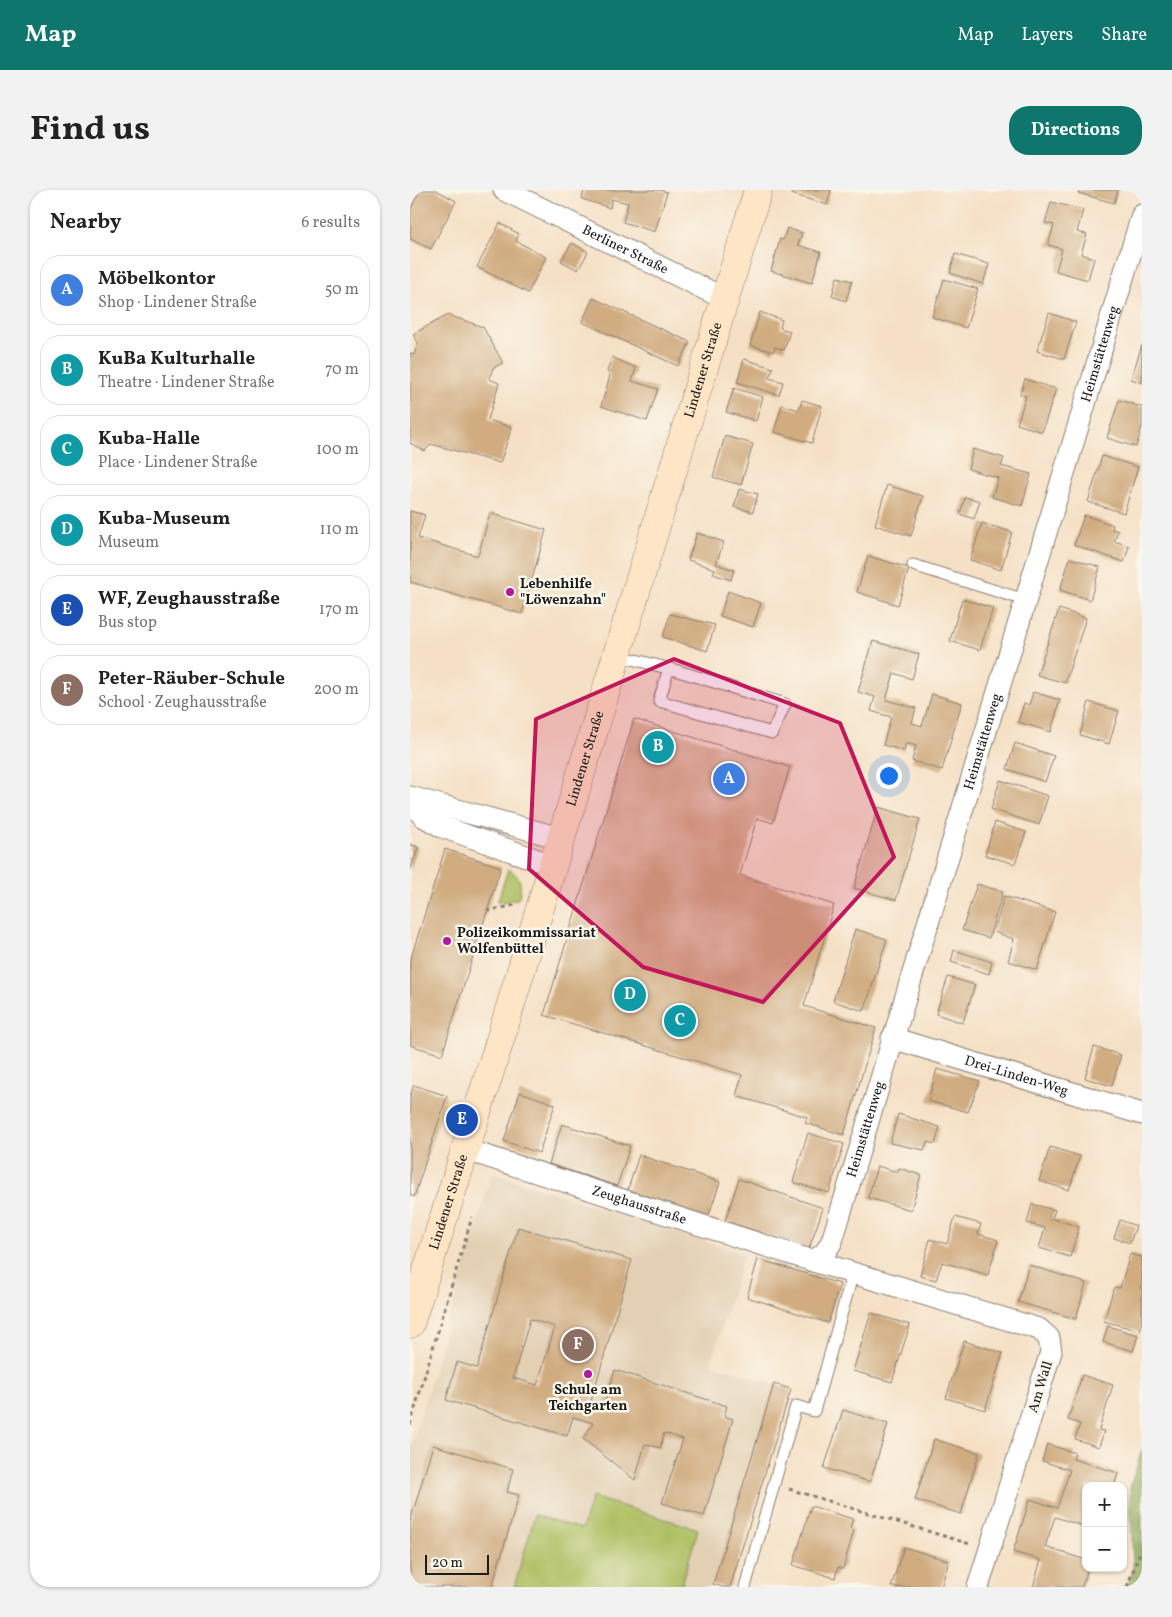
<!DOCTYPE html>
<meta charset="utf-8">
<style>
:root{--surface:#fff;--page:#f2f2f2;--text:#222;--muted:#767676;--line:#e0e0e0;--accent:#0f766e}
body{margin:0;font-family:Vollkorn,serif;background:var(--page);color:var(--text)}
.controls{position:absolute;right:15px;bottom:15px;display:grid;overflow:hidden;border-radius:10px;box-shadow:0 1px 4px #0004}
.controls button{width:45px;height:45px;display:grid;place-items:center;padding:0;border:0;border-bottom:1px solid var(--line);background:var(--surface);color:var(--text);font:25px sans-serif}
.scale{position:absolute;left:15px;bottom:12px;width:64px;box-sizing:border-box;padding-left:5px;border:2px solid #1c1c1c;border-top:0;font-size:14px;line-height:18px;white-space:nowrap;color:#1c1c1c;-webkit-text-stroke:4px #fbf7ec;paint-order:stroke}
.you{position:absolute;left:478px;top:585px;width:18px;height:18px;margin:-12px;border:4px solid #fff;border-radius:50%;background:#1a73e8;box-shadow:0 0 0 8px #1a73e833}
.badge{display:grid;place-items:center;width:32px;height:32px;border-radius:50%;background:var(--accent);color:#fff;font-size:16px;font-weight:700}
.pin{position:absolute;translate:-50% -50%;border:2px solid #fff;box-shadow:0 1px 5px #0006}
.list{margin:0;padding:0;list-style:none}
h2{display:flex;justify-content:space-between;align-items:center;height:65px;margin:0;padding:0 20px;font-size:21px}
h2 small{font-size:16px;font-weight:400;color:var(--muted)}
.list li{display:grid;grid-template-columns:32px 1fr auto;gap:15px;align-items:center;box-sizing:border-box;height:70px;margin:0 10px 10px;padding:0 10px;border:1px solid var(--line);border-radius:20px}
.list b{display:block;font-size:19px;white-space:nowrap}
.list p{margin:0;font-size:16px;white-space:nowrap;color:var(--muted)}
.list em{font-size:16px;font-style:normal;color:var(--muted)}
.map{position:relative;flex:none;width:732px;height:1397px;overflow:hidden;border-radius:20px}
header{display:flex;align-items:center;gap:30px;box-sizing:border-box;height:70px;padding:0 25px;background:var(--accent);color:#fff}
header strong{font-size:24px}
nav{display:flex;gap:28px;margin-inline-start:auto;font-size:18px}
.intro{display:flex;align-items:center;justify-content:space-between;box-sizing:border-box;height:120px;padding:0 30px}
h1{margin:0;font-size:35px}
.button{padding:12px 22px;border-radius:20px;background:var(--accent);color:#fff;font-size:18px;font-weight:700}
main{display:flex;gap:30px;padding:0 30px}
aside{flex:1;background:var(--surface);border-radius:20px;box-shadow:0 1px 4px #0004}
.map>svg:first-child{display:block}
</style>
<header>
<strong>Map</strong>
<nav><a>Map</a><a>Layers</a><a>Share</a></nav>
</header>
<div class="intro"><h1>Find us</h1><a class="button">Directions</a></div>
<main>
<aside>
<h2>Nearby<small>6 results</small></h2>
<ul class="list">
<li><span class="badge" style="background:#3f7fe0">A</span><div><b>Möbelkontor</b><p>Shop · Lindener Straße</p></div><em>50 m</em></li>
<li><span class="badge" style="background:#0f9aa8">B</span><div><b>KuBa Kulturhalle</b><p>Theatre · Lindener Straße</p></div><em>70 m</em></li>
<li><span class="badge" style="background:#0f9aa8">C</span><div><b>Kuba-Halle</b><p>Place · Lindener Straße</p></div><em>100 m</em></li>
<li><span class="badge" style="background:#0f9aa8">D</span><div><b>Kuba-Museum</b><p>Museum</p></div><em>110 m</em></li>
<li><span class="badge" style="background:#1a4fb4">E</span><div><b>WF, Zeughausstraße</b><p>Bus stop</p></div><em>170 m</em></li>
<li><span class="badge" style="background:#8d6e63">F</span><div><b>Peter-Räuber-Schule</b><p>School · Zeughausstraße</p></div><em>200 m</em></li>
</ul>
</aside>
<div class="map">
<svg width="732" height="1397" viewBox="0 0 732 1397">
<rect width="100%" height="100%" fill="#fbf7ec"/>
<filter id="ink" filterUnits="userSpaceOnUse"><feTurbulence type="fractalNoise" baseFrequency=".02" numOctaves="2"/><feDisplacementMap in="SourceGraphic" scale="10" xChannelSelector="R" yChannelSelector="G"/><feConvolveMatrix kernelMatrix="1 2 1 2 8 2 1 2 1" color-interpolation-filters="sRGB"/></filter>
<filter id="wash" filterUnits="userSpaceOnUse"><feTurbulence type="fractalNoise" baseFrequency=".0096" numOctaves="4" result="noise"/><feDisplacementMap in="SourceGraphic" scale="20" xChannelSelector="R" yChannelSelector="G"/><feGaussianBlur stdDeviation="1.12" result="paint"/><feColorMatrix in="noise" values="0 0 0 0 0 0 0 0 0 0 0 0 0 0 0 0 0 1.4 0 .05"/><feComposite in="paint" operator="in"/></filter>
<g filter="url(#wash)">
<rect width="100%" height="100%" fill="#f5e0c5"/>
<polygon fill="#e3d0b4" points="82,983 334,1064 301,1174 364,1194 302,1397 0,1397 0,1262"/>
<g fill="#aebf62" stroke="#656e3f">
<path d="M98,679C111,686 113,695 108,709L87,713Z"/>
<polygon points="182,1307 288,1339 271,1397 104,1397 125,1325 172,1339"/>
</g>
<polygon fill="#8aa658" stroke="#53613a" points="732,1260 732,1397 717,1397 723,1381 720,1297"/>
<g id="blocks">
<g fill="#d0ac80" fill-rule="evenodd">
<polygon points="10,0 26,0 46,11 21,59 0,49 0,20"/>
<polygon points="174,0 250,0 257,2 245,42 213,32 218,13 202,9 200,18 172,9"/>
<polygon points="383,0 421,0 417,15 382,4"/>
<polygon points="669,0 708,0 704,13 668,3"/>
<polygon points="641,12 673,20 667,42 677,44 671,64 684,68 678,90 646,81 652,59 638,55 644,35 635,33"/>
<polygon points="90,33 109,44 106,51 136,67 118,103 67,77"/>
<polygon points="377,38 392,43 388,55 411,62 402,93 361,81 370,49 373,50"/>
<polygon points="162,53 178,62 168,80 151,71"/>
<polygon points="545,64 579,74 573,94 540,83"/>
<polygon points="427,87 442,91 436,111 422,106"/>
<polygon points="534,89 568,99 556,138 522,127"/>
<polygon points="183,108 280,152 268,176 172,132"/>
<polygon points="350,122 372,130 370,138 380,141 374,160 365,157 363,162 340,155"/>
<polygon points="639,123 666,132 654,169 627,161"/>
<polygon points="38,125 73,137 93,173 83,178 79,189 89,193 78,230 102,237 90,273 21,254 15,261 0,253 0,163 4,165 8,153 3,144"/>
<polygon points="732,155 732,193 721,189"/>
<polygon points="202,167 226,178 222,191 248,199 237,231 191,216 200,186 197,181"/>
<polygon points="334,169 363,178 359,188 373,192 369,205 327,192"/>
<polygon points="615,189 646,199 632,242 607,234 616,206 610,204"/>
<polygon points="324,198 353,207 346,231 316,222"/>
<polygon points="392,210 412,216 402,253 364,242 372,215 389,220"/>
<polygon points="709,210 732,217 732,237 726,257 697,248"/>
<polygon points="315,246 343,254 331,295 303,287"/>
<polygon points="563,259 594,268 591,276 621,284 612,316 582,307 588,288 558,279"/>
<polygon points="692,266 728,277 714,323 678,312"/>
<polygon points="477,295 513,306 501,346 465,335"/>
<polygon points="329,299 348,304 343,322 324,317"/>
<polygon points="555,307 570,311 564,329 550,324"/>
<polygon points="0,321 15,325 8,348 68,366 80,323 136,340 112,424 0,392"/>
<polygon points="674,325 703,335 702,339 708,341 704,351 719,356 714,372 664,355"/>
<polygon points="572,333 602,342 591,380 560,370"/>
<polygon points="287,343 314,352 306,374 324,380 321,390 303,384 305,379 278,370"/>
<polygon points="458,366 499,378 488,415 447,402"/>
<polygon points="660,368 690,377 680,410 650,400"/>
<polygon points="318,401 351,413 343,437 310,426"/>
<polygon points="552,409 583,418 570,460 540,451"/>
<polygon points="649,419 676,428 655,493 627,485"/>
<polygon points="260,424 305,435 297,461 253,447"/>
<polygon points="463,451 509,464 502,489 484,483 476,510 506,518 502,533 512,536 522,504 552,513 532,580 502,571 506,556 496,553 494,561 473,555 481,527 461,521 465,507 448,502"/>
<polygon points="623,502 650,510 641,542 608,532 614,513 619,515"/>
<polygon points="679,512 709,521 699,554 670,545"/>
<polygon points="224,529 380,577 363,633 347,628 330,685 424,715 394,816 466,838 434,945 395,933 397,927 326,906 332,885 134,825"/>
<polygon points="605,553 644,566 635,592 597,579"/>
<polygon points="590,590 638,606 629,635 581,619"/>
<polygon points="468,617 510,629 486,710 444,698"/>
<polygon points="585,632 616,642 605,674 575,665"/>
<polygon points="0,654 8,657 0,681"/>
<polygon points="35,659 91,677 32,865 0,855 0,771"/>
<polygon points="567,694 593,702 579,748 552,740"/>
<polygon points="594,706 645,722 627,780 598,771 604,749 584,742"/>
<polygon points="445,739 477,749 454,821 423,811"/>
<polygon points="544,760 582,772 579,784 541,772"/>
<polygon points="538,787 565,795 553,833 526,824"/>
<polygon points="684,857 711,865 702,896 675,888"/>
<polygon points="527,879 570,891 558,922 518,911"/>
<polygon points="4,895 37,906 4,1007 0,1005 0,906"/>
<polygon points="110,902 145,914 129,963 94,951"/>
<polygon points="488,924 530,937 525,954 517,952 514,960 480,953"/>
<polygon points="152,934 220,956 207,996 139,974"/>
<polygon points="398,943 434,954 419,1003 383,992"/>
<polygon points="640,957 670,966 659,1000 629,991"/>
<polygon points="229,965 310,992 297,1031 216,1005"/>
<polygon points="467,976 488,982 489,978 511,985 501,1020 458,1008"/>
<polygon points="329,989 413,1018 399,1059 315,1031"/>
<polygon points="622,1014 645,1020 643,1026 639,1024 638,1027 669,1037 660,1067 629,1058 635,1038 617,1033"/>
<polygon points="545,1027 571,1034 568,1044 588,1050 578,1085 532,1072 526,1090 510,1086 520,1049 537,1054"/>
<polygon points="710,1030 726,1036 720,1053 704,1048"/>
<path d="M108,1037L222,1070L181,1211L194,1215L205,1180L317,1216L314,1226L323,1229L294,1326L252,1313L273,1249L254,1243L250,1258L235,1254L225,1290L173,1249L183,1233L163,1227L157,1246L36,1210L47,1172L67,1178ZM120,1129L145,1137L127,1195L103,1188Z"/>
<polygon points="720,1064 732,1067 732,1132 730,1141 694,1131 704,1097 710,1098"/>
<polygon points="348,1069 430,1094 418,1133 337,1107"/>
<polygon points="619,1075 676,1093 666,1129 608,1112"/>
<polygon points="461,1123 500,1135 482,1192 443,1181"/>
<polygon points="698,1136 728,1145 723,1161 693,1152"/>
<polygon points="554,1151 593,1163 575,1220 536,1208"/>
<polygon points="672,1185 703,1195 689,1240 694,1241 689,1257 665,1249 670,1234 658,1230"/>
<polygon points="364,1194 381,1199 320,1397 312,1397 303,1394"/>
<polygon points="433,1220 478,1234 460,1292 414,1278"/>
<polygon points="524,1249 569,1263 551,1324 505,1310"/>
<polygon points="637,1254 665,1263 663,1269 708,1283 704,1296 676,1296 676,1337 645,1327 635,1357 676,1370 676,1378 678,1378 672,1397 623,1397 631,1370 603,1362 620,1309 647,1318 660,1280 632,1271"/>
<polygon points="23,1255 103,1279 97,1302 109,1305 82,1397 7,1397 0,1395 0,1332"/>
<polygon points="401,1316 443,1329 440,1338 444,1340 433,1379 428,1377 425,1388 383,1375"/>
<polygon points="494,1357 539,1371 531,1397 481,1397"/>
</g>
</g>
</g>
<g filter="url(#ink)">
<use href="#blocks" fill-opacity="0" stroke="#887e70" stroke-width="1"/>
<g fill="none" stroke-linecap="round" stroke-linejoin="round">
<g stroke="#887e70" stroke-width="13">
<g id="service">
<polyline points="503,375 615,410"/>
<polyline points="206,465 265,480 375,514 362,543 249,511 259,478"/>
<polyline points="335,1397 386,1216 404,1221 443,1083"/>
</g>
</g>
<g stroke="#887e70" stroke-width="23">
<g id="minor">
<path id="s1" d="M94,0L315,109"/>
<polyline points="0,607 150,648"/>
<polyline points="0,611 13,626 32,637 142,675"/>
<path id="s2" d="M482,848L732,924"/>
<path id="s3" d="M54,959L403,1071L629,1139L639,1148L641,1162L568,1397"/>
<path id="s4" d="M403,1071L415,1063L422,1051L732,25"/>
</g>
</g>
<g stroke="#887e70" stroke-width="29">
<g id="secondary">
<path id="s5" d="M0,1134L90,850L348,0"/>
</g>
</g>
<g stroke="#887e70" stroke-width="3" stroke-dasharray="4 4" stroke-linecap="butt">
<polyline points="77,721 106,715"/>
<polyline points="0,1235 62,1027"/>
<polyline points="379,1299 560,1354"/>
<polyline points="717,1397 732,1357"/>
</g>
<use href="#service" stroke="#fff" stroke-width="11"/>
<use href="#minor" stroke="#fff" stroke-width="21"/>
<use href="#secondary" stroke="#fee5c5" stroke-width="28"/>
</g>
</g>
<path fill="#c2185b" fill-opacity="0.2" stroke="#c2185b" stroke-width="4" stroke-linejoin="round" d="M264,469L430,533L484,667L353,812L233,777L119,679L126,529Z"/>
<g fill="#b5179e" stroke="#fbf7ec" stroke-width="2">
<circle cx="100" cy="402" r="5"/>
<circle cx="37" cy="751" r="5"/>
<circle cx="178" cy="1184" r="5"/>
</g>
<g text-anchor="middle" dominant-baseline="central" stroke-width="5" stroke-linejoin="round" paint-order="stroke">
<g font-size="14" fill="#1c1c1c" stroke="#fbf7ec">
<text stroke="none"><textPath href="#s1" startOffset="135">Berliner Straße</textPath></text>
<text stroke="none"><textPath href="#s4" startOffset="955">Heimstättenweg</textPath></text>
<text stroke="none"><textPath href="#s5" startOffset="998">Lindener Straße</textPath></text>
<text stroke="none"><textPath href="#s4" startOffset="550">Heimstättenweg</textPath></text>
<text stroke="none"><textPath href="#s5" startOffset="592">Lindener Straße</textPath></text>
<text stroke="none"><textPath href="#s2" startOffset="130">Drei-Linden-Weg</textPath></text>
<text stroke="none"><textPath href="#s4" startOffset="145">Heimstättenweg</textPath></text>
<text stroke="none"><textPath href="#s5" startOffset="128">Lindener Straße</textPath></text>
<text stroke="none"><textPath href="#s3" startOffset="184">Zeughausstraße</textPath></text>
<text transform="translate(631 1197) rotate(-73)">Am Wall</text>
</g>
<g font-size="14" font-weight="bold" fill="#1c1c1c" stroke="#fbf7ec" text-anchor="start">
<text x="110" y="394">Lebenhilfe<tspan x="110" dy="16">"Löwenzahn"</tspan></text>
<text x="47" y="743">Polizeikommissariat<tspan x="47" dy="16">Wolfenbüttel</tspan></text>
<text x="178" y="1200" text-anchor="middle">Schule am<tspan x="178" dy="16">Teichgarten</tspan></text>
</g>
</g>
</svg>
<div class="controls">
<button>+</button>
<button>−</button>
</div>
<div class="scale">20 m</div>
<div class="you"></div>
<div class="pin badge" style="left:319px;top:589px;background:#3f7fe0">A</div>
<div class="pin badge" style="left:248px;top:557px;background:#0f9aa8">B</div>
<div class="pin badge" style="left:270px;top:831px;background:#0f9aa8">C</div>
<div class="pin badge" style="left:220px;top:805px;background:#0f9aa8">D</div>
<div class="pin badge" style="left:52px;top:930px;background:#1a4fb4">E</div>
<div class="pin badge" style="left:168px;top:1155px;background:#8d6e63">F</div>
</div>
</main>
